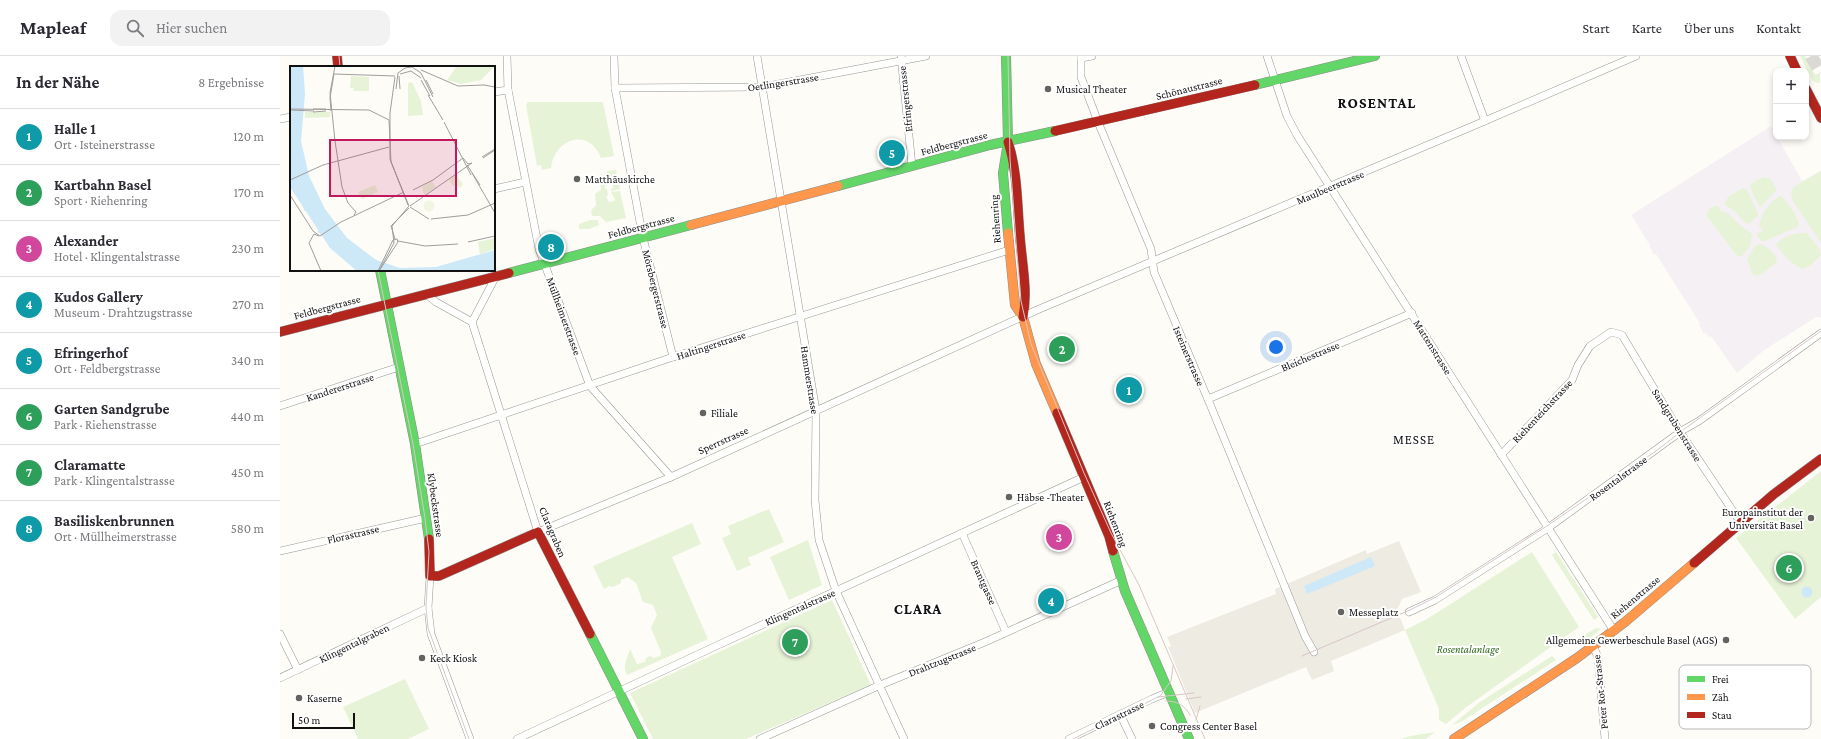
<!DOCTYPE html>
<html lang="de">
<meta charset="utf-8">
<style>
:root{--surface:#fff;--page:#f2f2f3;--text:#2b2b33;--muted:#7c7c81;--line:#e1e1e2;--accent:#646362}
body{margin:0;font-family:"Crimson Pro",serif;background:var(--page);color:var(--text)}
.controls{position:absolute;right:12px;top:12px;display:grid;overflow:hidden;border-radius:8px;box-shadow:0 2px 6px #0003}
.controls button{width:36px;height:36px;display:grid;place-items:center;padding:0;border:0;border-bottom:1px solid var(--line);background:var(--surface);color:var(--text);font:20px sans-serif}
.scale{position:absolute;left:12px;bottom:10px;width:63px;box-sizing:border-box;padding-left:4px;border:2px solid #111;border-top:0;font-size:11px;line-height:14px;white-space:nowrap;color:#111;-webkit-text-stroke:3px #fff;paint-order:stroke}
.you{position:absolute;left:996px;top:291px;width:14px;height:14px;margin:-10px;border:3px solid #fff;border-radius:50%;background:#1a73e8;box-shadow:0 0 0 6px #1a73e833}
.badge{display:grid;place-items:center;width:26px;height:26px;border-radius:50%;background:var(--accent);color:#fff;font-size:13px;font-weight:700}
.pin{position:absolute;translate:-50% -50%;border:2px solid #fff;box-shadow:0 1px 4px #0006}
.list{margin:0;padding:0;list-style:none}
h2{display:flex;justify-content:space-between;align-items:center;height:52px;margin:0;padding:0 16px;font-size:17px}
h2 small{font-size:13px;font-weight:400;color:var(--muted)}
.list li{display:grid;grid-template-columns:26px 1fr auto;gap:12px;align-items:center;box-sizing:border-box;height:56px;padding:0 16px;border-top:1px solid var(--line)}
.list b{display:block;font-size:15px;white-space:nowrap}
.list p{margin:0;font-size:13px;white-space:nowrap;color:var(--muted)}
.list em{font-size:13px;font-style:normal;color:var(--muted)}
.icon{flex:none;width:22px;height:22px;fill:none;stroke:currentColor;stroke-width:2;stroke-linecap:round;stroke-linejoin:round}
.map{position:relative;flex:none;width:1541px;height:683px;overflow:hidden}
header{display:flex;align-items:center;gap:24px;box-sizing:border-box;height:56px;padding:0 20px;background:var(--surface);border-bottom:1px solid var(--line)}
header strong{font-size:19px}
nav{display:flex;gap:22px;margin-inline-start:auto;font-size:14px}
.search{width:280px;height:36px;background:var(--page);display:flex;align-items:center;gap:10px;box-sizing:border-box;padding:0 14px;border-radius:12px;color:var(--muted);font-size:15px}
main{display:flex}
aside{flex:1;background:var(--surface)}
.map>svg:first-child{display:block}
</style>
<header>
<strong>Mapleaf</strong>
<div class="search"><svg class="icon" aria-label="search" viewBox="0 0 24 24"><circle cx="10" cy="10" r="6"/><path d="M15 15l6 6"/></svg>Hier suchen</div>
<nav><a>Start</a><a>Karte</a><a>Über uns</a><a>Kontakt</a></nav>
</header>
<main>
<aside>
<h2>In der Nähe<small>8 Ergebnisse</small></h2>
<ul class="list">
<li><span class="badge" style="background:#0f9aa8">1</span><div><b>Halle 1</b><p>Ort · Isteinerstrasse</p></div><em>120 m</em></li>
<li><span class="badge" style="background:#2e9e5b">2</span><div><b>Kartbahn Basel</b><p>Sport · Riehenring</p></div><em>170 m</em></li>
<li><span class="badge" style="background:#d1479c">3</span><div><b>Alexander</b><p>Hotel · Klingentalstrasse</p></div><em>230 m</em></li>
<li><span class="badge" style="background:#0f9aa8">4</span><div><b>Kudos Gallery</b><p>Museum · Drahtzugstrasse</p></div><em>270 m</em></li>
<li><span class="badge" style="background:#0f9aa8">5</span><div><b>Efringerhof</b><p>Ort · Feldbergstrasse</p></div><em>340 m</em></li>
<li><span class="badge" style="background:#2e9e5b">6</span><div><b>Garten Sandgrube</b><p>Park · Riehenstrasse</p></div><em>440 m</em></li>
<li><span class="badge" style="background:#2e9e5b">7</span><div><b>Claramatte</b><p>Park · Klingentalstrasse</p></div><em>450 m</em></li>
<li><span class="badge" style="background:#0f9aa8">8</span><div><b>Basiliskenbrunnen</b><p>Ort · Müllheimerstrasse</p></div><em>580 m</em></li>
</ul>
</aside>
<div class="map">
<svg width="1541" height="683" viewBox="0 0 1541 683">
<rect width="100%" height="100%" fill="#fdfcf7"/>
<polygon fill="#f5f0f3" points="1491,70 1522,125 1541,115 1541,262 1536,261 1483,295 1457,317 1431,280 1429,281 1426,277 1424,278 1419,269 1420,268 1419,266 1376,198 1374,199 1369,190 1370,189 1351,159"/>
<g fill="#e7f3d7">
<polygon points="1520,0 1525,0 1536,20 1540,18 1540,26 1537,27 1532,24"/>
<path d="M248,46H323L334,100L321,102C310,72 275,81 271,112L262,114L261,109L257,110L246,49Z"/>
<polygon points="336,114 340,133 331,135 331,133 333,132 332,127 330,127 330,117 327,118 327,115"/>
<polygon points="1541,115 1541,187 1513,145 1511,136 1514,131"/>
<polygon points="323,118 323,121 325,121 327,129 325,130 325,133 327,133 328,140 326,140 329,146 334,145 335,143 331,136 340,135 346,162 326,166 320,160 312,160 311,154 316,150 315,138 321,134 320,119"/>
<polygon points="1484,121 1491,123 1497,134 1480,151 1473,138 1470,129 1477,124"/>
<path d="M1463,132L1467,134L1478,157V160L1469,168C1461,165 1459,158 1453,154C1450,151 1448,152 1445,148L1448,141Z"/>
<path d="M1500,140C1506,142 1520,164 1519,170L1485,185H1481L1477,179V177H1479L1483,175L1479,170C1481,158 1490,145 1500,140Z"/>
<polygon points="1434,150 1438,150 1441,155 1449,158 1460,169 1472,178 1470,190 1462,200 1457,200 1427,160 1428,155"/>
<polygon points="310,164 318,164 319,169 309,173 299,173 299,168"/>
<path d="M1527,177L1540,194L1541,199L1530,210L1522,213L1508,204L1496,189C1501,181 1518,176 1527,177Z"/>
<path d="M1480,188C1488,191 1496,197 1497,206L1482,218L1476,220L1472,217L1467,203L1475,190Z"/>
<polygon points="1541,415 1541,541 1515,563 1456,482"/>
<polygon points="489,453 504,486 468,502 471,509 457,515 442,482 451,478 448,470"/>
<path d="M412,467L421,488L392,501L428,583L347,619C342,610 347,603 350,593L357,608L365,606L366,602L370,600L374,602L380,600L381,596L371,572L377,559L373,549L363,546L356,527L348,521L341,524V527L333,531L329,530L324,533L313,510Z"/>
<polygon points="528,484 542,529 509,544 490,501"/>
<polygon points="1252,496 1299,571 1185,652 1166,668 1159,664 1159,653 1125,574 1147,563"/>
<polygon points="1276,496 1318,561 1314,564 1272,499"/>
<polygon points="552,544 591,629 466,683 373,683 350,637"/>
<polygon points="1316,572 1321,573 1300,590 1301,581"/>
<polygon points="1272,600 1276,604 1181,666 1172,669 1200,646"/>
<polygon points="125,623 149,673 128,683 78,683 63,651"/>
<path d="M1155,676L1146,683H1122C1125,680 1150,677 1155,676Z"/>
</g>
<polygon fill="#edebe2" points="1119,485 1141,536 1122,543 1117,554 1125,574 1051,605 1054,615 1032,624 1026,611 915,657 888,591 891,590 887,581 996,538 995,533 1086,494 1087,498"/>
<g fill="#cde8f7">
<polygon points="1091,501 1095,510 1027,538 1024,530"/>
<circle cx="1527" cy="536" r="5.5"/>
</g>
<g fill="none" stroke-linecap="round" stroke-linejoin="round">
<polyline stroke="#dad9d4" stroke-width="13" stroke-dasharray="13 6" stroke-linecap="butt" points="1531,0 1541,17"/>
<g stroke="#979795" stroke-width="8">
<g id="street">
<polyline points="227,0 228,34 259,193 310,330 391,421"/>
<polyline points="334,0 335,32 363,182 393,301"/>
<polyline points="477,0 536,355 535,444 539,484 556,535 624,683"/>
<polyline points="621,0 632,110"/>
<polyline points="801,0 801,21 818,66 871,193 874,216 932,353 1025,580 1034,596"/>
<polyline points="987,0 1007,60 1017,79 1334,575"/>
<polyline points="1181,0 1205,65"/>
<polyline points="801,2 812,0"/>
<polyline points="335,32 483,31 646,0"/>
<polyline points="214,36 228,34"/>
<polyline points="0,63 11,61"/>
<polyline points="214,133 245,126"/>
<polyline points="146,238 156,246 192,266 258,476 391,421 757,254 1193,70 1356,0"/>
<polyline points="192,266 216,220"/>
<polyline points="928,343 1132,257"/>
<polyline points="0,350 119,311"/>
<polyline points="135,388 393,301 729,194"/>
<polyline points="1221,399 1292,324 1298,309 1310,290 1331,276 1342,279 1400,376 1461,467"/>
<polyline points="682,477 726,576"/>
<polyline points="0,495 146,462"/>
<polyline points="150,520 148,552 151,578 190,683"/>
<polyline points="1129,556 1155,544 1268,472 1403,374 1419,365 1541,277"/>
<polyline points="0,578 18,614"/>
<polyline points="1313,590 1318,601 1325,683"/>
<polyline points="0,622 148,552"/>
<polyline points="840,658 852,683"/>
<polyline points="237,683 436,590 804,421"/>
<polyline points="480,683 598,630 705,586 842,524"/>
<polyline points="789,683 872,643 889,636"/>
</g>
</g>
<g stroke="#8e8d8b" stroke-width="10">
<g id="fast">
<polyline points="726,0 728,86 723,117 728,177"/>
<polyline points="975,29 1095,0"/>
<polyline points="558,130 710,89 775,75"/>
<polyline points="100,214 135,388 149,483"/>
<polyline points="229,217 411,169"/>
<polyline points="833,495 845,535 909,683"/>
<polyline points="310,578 363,683"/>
</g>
</g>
<g stroke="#8e8d8b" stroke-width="10">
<g id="slow">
<polyline points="411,169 558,130"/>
<polyline points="728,177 735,249 743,261 756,308 777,357"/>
<polyline points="1174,683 1297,602 1345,566 1414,507"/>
</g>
</g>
<g stroke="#8e8d8b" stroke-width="10">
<g id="jam">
<polyline points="57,0 58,11"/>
<polyline points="1510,0 1517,15"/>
<polyline points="1526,33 1541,62"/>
<polyline points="775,75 975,29"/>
<path d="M728,86C738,117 737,149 740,181C742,208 748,234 743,261"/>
<polyline points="0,276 229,217"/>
<polyline points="777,357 829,480 833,495"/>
<polyline points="149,483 150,520 159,520 258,476 310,578"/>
<polyline points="1414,507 1494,438 1541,403"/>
</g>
</g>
<use href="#street" stroke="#fffffe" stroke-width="7"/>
<use href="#fast" stroke="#63d668" stroke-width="9"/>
<use href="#slow" stroke="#ff974d" stroke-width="9"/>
<use href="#jam" stroke="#b3261e" stroke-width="9"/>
<g stroke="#d9c6c7" stroke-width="1">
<polyline points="59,0 60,11"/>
<polyline points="728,0 730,103 736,185 741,245 751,288 804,417 831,477 859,529 925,683"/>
<polyline points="98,214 133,388 145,462 149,496 146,551 148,572 189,683"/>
<polyline points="1022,600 1130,554 1156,541 1267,470 1376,395 1403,374 1541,275"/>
<polyline points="878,641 914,637"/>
<polyline points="906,643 921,641"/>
<path d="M886,645C898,645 905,650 910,659"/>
<polyline points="916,664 920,650"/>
<polyline points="793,683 880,640 891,625 893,610"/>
</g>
</g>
<g fill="#646362" stroke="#fff" stroke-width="1.5">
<circle cx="768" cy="33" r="4"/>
<circle cx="297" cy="123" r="4"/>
<circle cx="423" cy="357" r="4"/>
<circle cx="729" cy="441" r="4"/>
<circle cx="1531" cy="462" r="4"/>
<circle cx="1061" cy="556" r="4"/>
<circle cx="1446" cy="584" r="4"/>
<circle cx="142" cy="602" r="4"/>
<circle cx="19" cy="642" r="4"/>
<circle cx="872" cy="670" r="4"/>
</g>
<g text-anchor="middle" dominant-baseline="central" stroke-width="4" stroke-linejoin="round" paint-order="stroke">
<g font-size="11" fill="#111" stroke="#fff">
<text transform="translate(503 26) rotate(-9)">Oetlingerstrasse</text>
<text transform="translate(909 32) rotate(-14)">Schönaustrasse</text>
<text transform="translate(625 43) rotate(-96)">Efringerstrasse</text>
<text transform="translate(674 87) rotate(-15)">Feldbergstrasse</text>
<text transform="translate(1050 131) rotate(-23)">Maulbeerstrasse</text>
<text transform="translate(715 163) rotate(-94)">Riehenring</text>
<text transform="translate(361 170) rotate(-15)">Feldbergstrasse</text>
<text transform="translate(376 233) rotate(76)">Mörsbergerstrasse</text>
<text transform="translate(47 251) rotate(-15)">Feldbergstrasse</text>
<text transform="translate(284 260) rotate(70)">Müllheimerstrasse</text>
<text transform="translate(431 289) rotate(-18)">Haltingerstrasse</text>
<text transform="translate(1153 291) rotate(58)">Mattenstrasse</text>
<text transform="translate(909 300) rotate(67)">Isteinerstrasse</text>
<text transform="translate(1030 300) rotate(-23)">Bleichestrasse</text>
<text transform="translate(530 324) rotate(81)">Hammerstrasse</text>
<text transform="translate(60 331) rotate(-18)">Kandererstrasse</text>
<text transform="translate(1262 355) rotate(-47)">Riehenteichstrasse</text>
<text transform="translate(1397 369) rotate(58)">Sandgrubenstrasse</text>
<text transform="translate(443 384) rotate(-24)">Sperrstrasse</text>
<text transform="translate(1338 422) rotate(-36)">Rosentalstrasse</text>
<text transform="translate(156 449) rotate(82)">Klybeckstrasse</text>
<text transform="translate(836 468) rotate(69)">Riehenring</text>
<text transform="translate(273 476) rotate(67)">Claragraben</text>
<text transform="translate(73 478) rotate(-13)">Florastrasse</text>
<text transform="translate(704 526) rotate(66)">Brantgasse</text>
<text transform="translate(1355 541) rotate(-40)">Riehenstrasse</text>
<text transform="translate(520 551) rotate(-24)">Klingentalstrasse</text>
<text transform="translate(74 587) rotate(-26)">Klingentalgraben</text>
<text transform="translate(662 604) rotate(-22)">Drahtzugstrasse</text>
<text transform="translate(1320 636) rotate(-96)">Peter Rot-Strasse</text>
<text transform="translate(839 659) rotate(-26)">Clarastrasse</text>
</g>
<g font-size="11" fill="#111" stroke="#fff" text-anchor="start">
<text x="776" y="33">Musical Theater</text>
<text x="305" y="123">Matthäuskirche</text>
<text x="431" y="357">Filiale</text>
<text x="737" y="441">Häbse -Theater</text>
<text x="1523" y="456" text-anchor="end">Europainstitut der<tspan x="1523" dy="13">Universität Basel</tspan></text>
<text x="1069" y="556">Messeplatz</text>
<text x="1438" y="584" text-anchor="end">Allgemeine Gewerbeschule Basel (AGS)</text>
<text x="150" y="602">Keck Kiosk</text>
<text x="27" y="642">Kaserne</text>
<text x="880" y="670">Congress Center Basel</text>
</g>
<g font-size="11" font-style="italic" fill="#2f6b1f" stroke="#fff">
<text x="1188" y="593">Rosentalanlage</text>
</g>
<g font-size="13" letter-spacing="1" fill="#111" stroke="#fff">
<text x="1134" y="383">MESSE</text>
</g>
<g font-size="15" font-weight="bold" letter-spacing="1" fill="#111" stroke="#fff">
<text x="1097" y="47">ROSENTAL</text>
<text x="638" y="553">CLARA</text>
</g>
</g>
<g transform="translate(10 10)">
<rect width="205" height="205" fill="#fdfcf7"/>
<path d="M167,0H205L191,14L171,18L157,14ZM61,10L79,11V25H63L64,22H60ZM122,16L131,35L133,49L118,50V17ZM15,46H40V51L15,52ZM166,108L173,119L169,122L166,118L163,120L159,114ZM142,115L146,121L134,129L132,121ZM85,119L88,126L72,133L68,126ZM205,172V183L190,188L188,176Z" fill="#e7f3d7"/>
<path d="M133.5 140a5.5 5.5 0 1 1 11 0a5.5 5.5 0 1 1-11 0Z" fill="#f0f6e1"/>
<path d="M0,0H13L15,28L11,75L19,110L35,143L57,172L86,194L110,202L146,201L205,184V205H67L40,182L0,121Z" fill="#cde8f7"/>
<path fill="none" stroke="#cde8f7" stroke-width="2" d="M1,43L2,0M1,46V76L5,106L29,155V167M14,144L29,136M30,167L40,171L73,198L86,204M51,180L72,199L85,205M67,196L63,201L75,187M64,200L74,188L70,193M158,205L167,197L189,198L205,195M160,205L205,197"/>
<path fill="none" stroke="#9f9e9b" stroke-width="1" d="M45,0L40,27L45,75L52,121L58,137L66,146L64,149M131,4L168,20L194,19L205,21M110,8L121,5L131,12M109,10L110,23M105,11L100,47V93L118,139M131,14L140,30M136,14L143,28M106,23L108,7L115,2L122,1L131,7L143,31M138,29L153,54M0,43L79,44L99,54L101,96L119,140L102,160L104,177L89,205M23,43H36M0,44L24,45M41,45L40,32L44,8L105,10M23,46L36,45M154,56L181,109M192,91L205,83M193,92L205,84M177,99L190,119M182,107L205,147M0,114L33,99L99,81M123,124L143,114L173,92L178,98L182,97M0,129L23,165L30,170L51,156L114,126M120,140L182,97M120,141L139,153M141,153L178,149L205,137M29,170L24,168L19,177L31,205M105,173L101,160L119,142M108,175L135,180L168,178M178,176L205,170M88,205L103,174L107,173L108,176L89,205"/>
<path fill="#c2185b" fill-opacity="0.15" stroke="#c2185b" stroke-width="2" d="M40,74H166V130H40Z"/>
<rect width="205" height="205" fill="none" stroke="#111" stroke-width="2"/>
</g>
<rect x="1399" y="609" width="132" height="64" rx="6" fill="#fff" stroke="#b8b8b8" stroke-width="1"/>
<rect x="1407" y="620" width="18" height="6" fill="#63d668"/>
<rect x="1407" y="638" width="18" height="6" fill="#ff974d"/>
<rect x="1407" y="656" width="18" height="6" fill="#b3261e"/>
<g font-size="11" fill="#111">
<text x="1432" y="627">Frei</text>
<text x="1432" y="645">Zäh</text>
<text x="1432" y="663">Stau</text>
</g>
</svg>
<div class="controls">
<button>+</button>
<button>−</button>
</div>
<div class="scale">50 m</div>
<div class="you"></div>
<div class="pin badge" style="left:849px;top:334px;background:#0f9aa8">1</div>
<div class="pin badge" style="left:782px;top:293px;background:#2e9e5b">2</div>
<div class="pin badge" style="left:779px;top:481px;background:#d1479c">3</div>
<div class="pin badge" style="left:771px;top:545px;background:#0f9aa8">4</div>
<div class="pin badge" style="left:612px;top:97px;background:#0f9aa8">5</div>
<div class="pin badge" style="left:1509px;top:512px;background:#2e9e5b">6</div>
<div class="pin badge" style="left:515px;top:586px;background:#2e9e5b">7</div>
<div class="pin badge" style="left:271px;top:191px;background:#0f9aa8">8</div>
</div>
</main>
